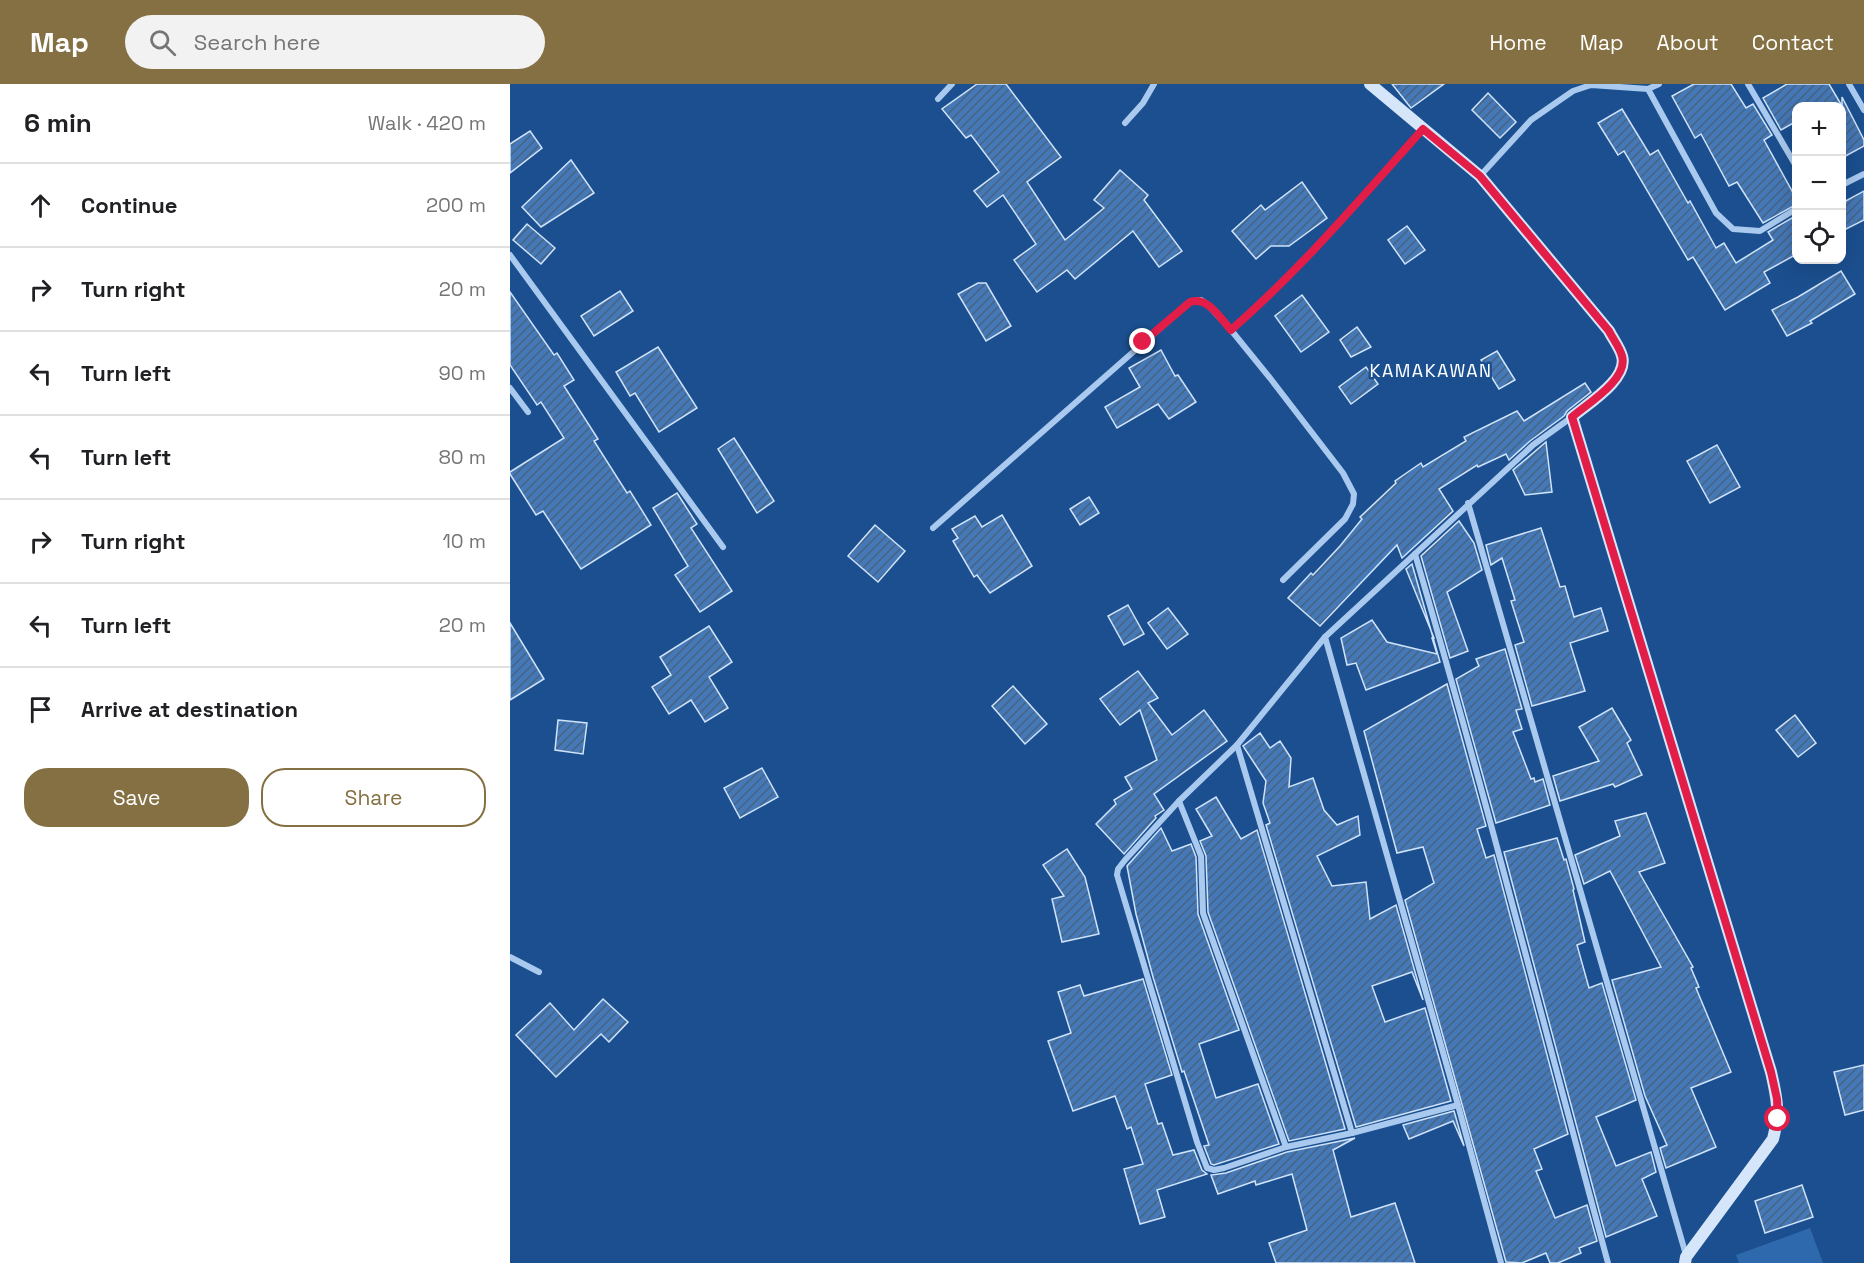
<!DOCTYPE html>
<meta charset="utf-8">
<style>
:root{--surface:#fff;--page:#f2f2f2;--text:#202124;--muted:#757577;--line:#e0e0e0;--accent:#847042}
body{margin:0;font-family:"Space Grotesk",sans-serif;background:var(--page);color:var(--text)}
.controls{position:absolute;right:18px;top:18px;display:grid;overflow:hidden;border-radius:12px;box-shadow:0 6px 24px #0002}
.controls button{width:54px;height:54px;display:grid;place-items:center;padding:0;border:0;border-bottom:2px solid var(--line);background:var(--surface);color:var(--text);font:30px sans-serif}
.stop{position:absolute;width:18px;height:18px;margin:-14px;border:4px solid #e11d48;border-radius:50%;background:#fff}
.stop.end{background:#e11d48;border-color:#fff;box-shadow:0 2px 6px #0008}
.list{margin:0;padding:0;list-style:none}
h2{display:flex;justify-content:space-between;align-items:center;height:78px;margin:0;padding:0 24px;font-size:26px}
h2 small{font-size:20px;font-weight:400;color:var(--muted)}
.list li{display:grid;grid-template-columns:39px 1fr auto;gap:18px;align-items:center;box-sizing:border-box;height:84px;padding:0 24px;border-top:2px solid var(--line)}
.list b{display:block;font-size:22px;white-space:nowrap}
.list em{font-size:20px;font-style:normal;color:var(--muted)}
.actions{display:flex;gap:12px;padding:18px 24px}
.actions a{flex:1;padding:14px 0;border:2px solid var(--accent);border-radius:24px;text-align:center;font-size:21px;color:var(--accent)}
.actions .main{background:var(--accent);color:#fff}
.icon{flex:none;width:33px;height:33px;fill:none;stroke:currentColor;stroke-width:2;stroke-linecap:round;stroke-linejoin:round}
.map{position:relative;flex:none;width:1354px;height:1179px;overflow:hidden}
header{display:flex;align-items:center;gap:36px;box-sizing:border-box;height:84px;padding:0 30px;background:var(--accent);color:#fff}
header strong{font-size:28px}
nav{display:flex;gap:33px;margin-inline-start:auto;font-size:21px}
.search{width:420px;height:54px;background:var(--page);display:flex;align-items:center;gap:15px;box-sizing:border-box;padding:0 21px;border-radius:33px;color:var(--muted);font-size:22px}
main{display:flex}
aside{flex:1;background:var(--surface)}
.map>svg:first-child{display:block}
</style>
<header>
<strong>Map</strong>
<div class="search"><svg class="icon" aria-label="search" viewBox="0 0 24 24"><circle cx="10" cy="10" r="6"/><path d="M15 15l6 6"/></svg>Search here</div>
<nav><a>Home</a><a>Map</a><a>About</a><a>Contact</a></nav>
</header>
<main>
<aside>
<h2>6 min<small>Walk · 420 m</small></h2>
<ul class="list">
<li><svg class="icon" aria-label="ahead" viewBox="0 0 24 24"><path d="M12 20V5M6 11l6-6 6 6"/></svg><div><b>Continue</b></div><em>200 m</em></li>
<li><svg class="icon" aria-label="right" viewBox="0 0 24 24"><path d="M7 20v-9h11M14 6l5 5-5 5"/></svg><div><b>Turn right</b></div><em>20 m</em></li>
<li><svg class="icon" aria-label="left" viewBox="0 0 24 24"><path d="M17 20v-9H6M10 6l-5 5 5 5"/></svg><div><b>Turn left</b></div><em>90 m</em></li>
<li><svg class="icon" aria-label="left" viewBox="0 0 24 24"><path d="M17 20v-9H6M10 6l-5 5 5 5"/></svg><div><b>Turn left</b></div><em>80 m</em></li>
<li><svg class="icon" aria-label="right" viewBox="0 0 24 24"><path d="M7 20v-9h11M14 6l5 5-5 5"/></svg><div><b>Turn right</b></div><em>10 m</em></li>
<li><svg class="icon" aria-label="left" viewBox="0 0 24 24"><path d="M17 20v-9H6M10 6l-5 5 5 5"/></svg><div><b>Turn left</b></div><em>20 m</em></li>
<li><svg class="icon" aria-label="arrive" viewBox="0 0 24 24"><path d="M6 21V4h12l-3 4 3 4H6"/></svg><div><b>Arrive at destination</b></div></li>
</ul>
<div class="actions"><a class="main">Save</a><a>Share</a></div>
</aside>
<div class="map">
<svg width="1354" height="1179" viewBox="0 0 1354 1179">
<defs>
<pattern id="building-hatch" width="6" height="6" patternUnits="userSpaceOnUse" patternTransform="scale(1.5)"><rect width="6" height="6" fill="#4478b7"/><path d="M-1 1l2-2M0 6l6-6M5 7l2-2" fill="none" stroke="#486282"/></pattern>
</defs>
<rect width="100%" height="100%" fill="#1b4f8f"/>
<polygon fill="#2e69ad" points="1300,1144 1313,1179 1229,1179 1226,1171"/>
<g fill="url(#building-hatch)" stroke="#cfe3fa" stroke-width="1.5">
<polygon points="467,0 496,0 551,73 517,98 555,156 594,124 584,116 610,86 638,111 634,116 672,167 649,183 623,147 565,195 557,186 527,208 504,176 526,160 493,111 477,123 464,107 489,88 461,51 456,54 432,25"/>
<polygon points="882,0 934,0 901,24"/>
<polygon points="1184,0 1221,0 1236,24 1243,20 1262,51 1254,56 1287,116 1287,120 1253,139 1227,98 1219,102 1191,50 1185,54 1162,12"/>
<polygon points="1277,0 1319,0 1332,22 1332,13 1354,56 1354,62 1332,74 1332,22 1287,22 1287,37 1271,46 1253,14"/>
<polygon points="978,9 1006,38 990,54 962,26"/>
<polygon points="1112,25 1140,71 1148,66 1178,119 1180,117 1206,164 1214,159 1226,179 1263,156 1258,148 1287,131 1287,170 1254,188 1260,199 1215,226 1183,173 1178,176 1114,67 1108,71 1088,39"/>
<polygon points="20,47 32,64 0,89 0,60"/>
<polygon points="61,76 84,109 31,143 12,123"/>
<polygon points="792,98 817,134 779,162 761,162 746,175 722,147 751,121 755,126"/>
<polygon points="1354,107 1354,136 1332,147 1332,119"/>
<polygon points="17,140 45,164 31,180 3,156"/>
<polygon points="897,142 915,166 895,180 878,156"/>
<polygon points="1331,187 1345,210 1300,237 1302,239 1277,252 1262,226 1288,213"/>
<polygon points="468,199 476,199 501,242 476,257 448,210"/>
<polygon points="110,207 123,227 84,252 71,232"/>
<polygon points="0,208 44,271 47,269 64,296 54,302 88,355 84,357 117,409 120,407 141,441 71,485 33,427 26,431 0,390 0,388 54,354 31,318 27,321 0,281"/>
<polygon points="792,211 819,248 791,268 765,232"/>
<polygon points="847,243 861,263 841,273 830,256"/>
<polygon points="148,263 187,324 149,348 125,309 120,312 106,288"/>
<polygon points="651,266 665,292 668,291 686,318 659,335 648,320 607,344 595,323 630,303 619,284"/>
<polygon points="987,267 1005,296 989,305 971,276"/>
<polygon points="856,283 868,300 841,320 829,303"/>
<polygon points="1075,299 1081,308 1057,327 1054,332 1020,357 999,376 996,370 968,383 967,381 929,405 943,427 892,474 887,461 810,542 778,514 801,489 803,491 830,462 852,435 850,433 886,399 885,397 911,379 913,383 956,357 954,353 1007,327 1014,337"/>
<polygon points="224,354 264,417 247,429 208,365"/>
<polygon points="1036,358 1042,408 1015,411 1003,386"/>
<polygon points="1207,361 1230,403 1200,419 1177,377"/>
<polygon points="167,409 187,440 181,444 222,507 190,528 165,491 178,482 143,424"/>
<polygon points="579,413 589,429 570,441 560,425"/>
<polygon points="492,431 522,482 480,509 467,491 464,493 443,457 448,454 442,445 465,432 472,443"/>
<polygon points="949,437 964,459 972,486 937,508 958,567 940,574 911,472"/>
<polygon points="365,441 395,467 368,498 338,472"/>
<polygon points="1031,444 1050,503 1055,502 1064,533 1091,524 1098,547 1060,559 1075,607 1022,622 1005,561 1014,558 1001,517 1005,516 992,474 981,481 976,461"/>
<polygon points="902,480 930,578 856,606 846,579 837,581 831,554 862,536 877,558 927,570 922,554 924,554 896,485"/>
<polygon points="618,521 634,550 614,561 598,532"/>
<polygon points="658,524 678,550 657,565 638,539"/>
<polygon points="0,539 34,595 0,616"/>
<polygon points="199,542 222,578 199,593 218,624 195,638 181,616 159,630 142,603 161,591 150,573"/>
<polygon points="995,565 1012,625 1006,626 1012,645 1003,648 1021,695 1024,694 1025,698 1033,695 1040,721 986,739 946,595 969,582 966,575"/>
<polygon points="628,587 648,614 638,619 662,651 694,626 717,657 644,710 654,726 645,732 646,734 614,770 586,740 606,720 604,716 622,705 615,693 647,676 630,626 610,641 590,615"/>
<polygon points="937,600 976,742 967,745 976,774 984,771 1058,1050 1024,1065 1032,1085 1026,1087 1045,1134 1077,1121 1087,1157 1069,1164 1071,1169 1048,1179 1040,1179 1036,1169 1012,1179 996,1178 895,816 924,799 913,763 887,769 854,647"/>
<polygon points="503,602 537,640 515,660 482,622"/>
<polygon points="1102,624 1121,656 1117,659 1132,691 1105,703 1103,700 1050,717 1043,692 1089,677 1069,643"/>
<polygon points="1285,631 1306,659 1288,673 1266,646"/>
<polygon points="48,636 77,639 73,670 45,666"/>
<polygon points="750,649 760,664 770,657 781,674 779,703 803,694 814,726 827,741 848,732 850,751 807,772 822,802 856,798 860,835 886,821 913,916 902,888 862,902 875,938 915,924 941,1017 846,1043 756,741 760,739 753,719 756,697 733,662"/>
<polygon points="252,684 268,713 230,734 214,704"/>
<polygon points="706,713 731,755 747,746 835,1045 779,1057 698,828 696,772 690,757 702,752 686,725"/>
<polygon points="1136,729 1155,779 1129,788 1183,883 1181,884 1189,903 1186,904 1221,988 1181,1004 1206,1063 1156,1084 1150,1064 1157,1061 1135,1012 1102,896 1151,883 1100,787 1074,800 1065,771 1110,752 1105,737"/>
<polygon points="651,744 662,767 681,760 686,773 688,830 729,946 689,960 706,1014 748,1000 769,1060 704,1081 701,1080 694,1062 699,1061 674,987 672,988 643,893 626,830 617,782"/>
<polygon points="1047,754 1054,776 1056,775 1064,805 1063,806 1075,858 1067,861 1079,904 1092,899 1126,1016 1086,1033 1106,1082 1141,1068 1146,1088 1132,1095 1147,1132 1096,1153 994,768"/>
<polygon points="557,765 575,793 589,850 552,858 542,815 554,812 533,781"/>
<polygon points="633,895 662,991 635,1000 648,1040 652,1039 663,1071 684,1066 692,1086 697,1090 647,1106 655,1133 630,1140 614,1085 633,1080 621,1043 617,1045 605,1012 563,1027 538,957 561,949 548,908 570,901 574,912"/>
<polygon points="93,915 118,938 99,958 91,950 46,993 6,951 40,919 64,946"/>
<polygon points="1354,981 1354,1026 1335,1031 1324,988"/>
<polygon points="944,1027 954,1062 943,1037 899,1055 893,1041"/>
<polygon points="845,1054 823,1066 841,1133 885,1119 905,1179 766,1179 759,1159 797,1146 782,1090 746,1101 745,1097 708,1110 701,1091 716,1089 777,1068"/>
<polygon points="1292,1101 1303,1133 1255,1149 1245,1117"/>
</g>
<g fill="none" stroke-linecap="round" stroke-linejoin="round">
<g stroke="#a9c9ee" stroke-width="6">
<polyline points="1238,0 1286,82"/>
<polyline points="1339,0 1354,26"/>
<polyline points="1138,5 1206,129 1223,145 1250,147 1286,125"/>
<polyline points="428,15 442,0"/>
<polyline points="615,39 633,19 644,0"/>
<polyline points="970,92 1021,36 1063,7 1081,1 1138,5 1149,0"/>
<polyline points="1332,101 1354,90"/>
<polyline points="0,171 213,463"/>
<path d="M721,246C791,186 851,114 913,45"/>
<polyline points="0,304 18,328"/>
<polyline points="958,419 1176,1171"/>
<polyline points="423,444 680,218 691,216 698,221 721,246 760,294 833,389 844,410 843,420 835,435 773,496"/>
<path d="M905,470C974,705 1034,943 1098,1179"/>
<polyline points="815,553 948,1021 991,1179"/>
<polyline points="727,661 842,1049"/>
<polyline points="669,717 691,772 693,829 776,1063"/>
<polyline points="0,873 29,888"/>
<polyline points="948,1021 842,1049 776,1063 714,1084 704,1086 697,1084 687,1058 607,791 608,785 615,776 669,717 727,661 815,553 1023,361 1062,333"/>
</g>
<path stroke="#d6e6fa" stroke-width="12" d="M860,0L970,92L1099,247C1103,255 1110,264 1112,272C1119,295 1077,320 1062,333L1261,988C1267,1014 1270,1028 1263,1055L1176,1173L1175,1179"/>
</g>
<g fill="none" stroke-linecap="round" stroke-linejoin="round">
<path stroke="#e11d48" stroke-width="8" d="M633,258L680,218C698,212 710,234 721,246C791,185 851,114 913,45L970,92L1099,247C1103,255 1110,264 1112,272C1119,295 1077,320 1062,333L1261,988L1267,1015L1268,1035"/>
</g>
<g text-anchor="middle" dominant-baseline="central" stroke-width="5" stroke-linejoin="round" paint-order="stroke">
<g font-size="18" letter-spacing="1.5" fill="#fff" stroke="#1b4f8f">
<text x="921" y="286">KAMAKAWAN</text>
</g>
</g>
</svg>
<div class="controls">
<button>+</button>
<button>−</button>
<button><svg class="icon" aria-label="locate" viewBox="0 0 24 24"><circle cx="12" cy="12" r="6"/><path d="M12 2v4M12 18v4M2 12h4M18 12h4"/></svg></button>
</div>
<div class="stop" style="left:1268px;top:1035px"></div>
<div class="stop end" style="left:633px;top:258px"></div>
</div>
</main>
